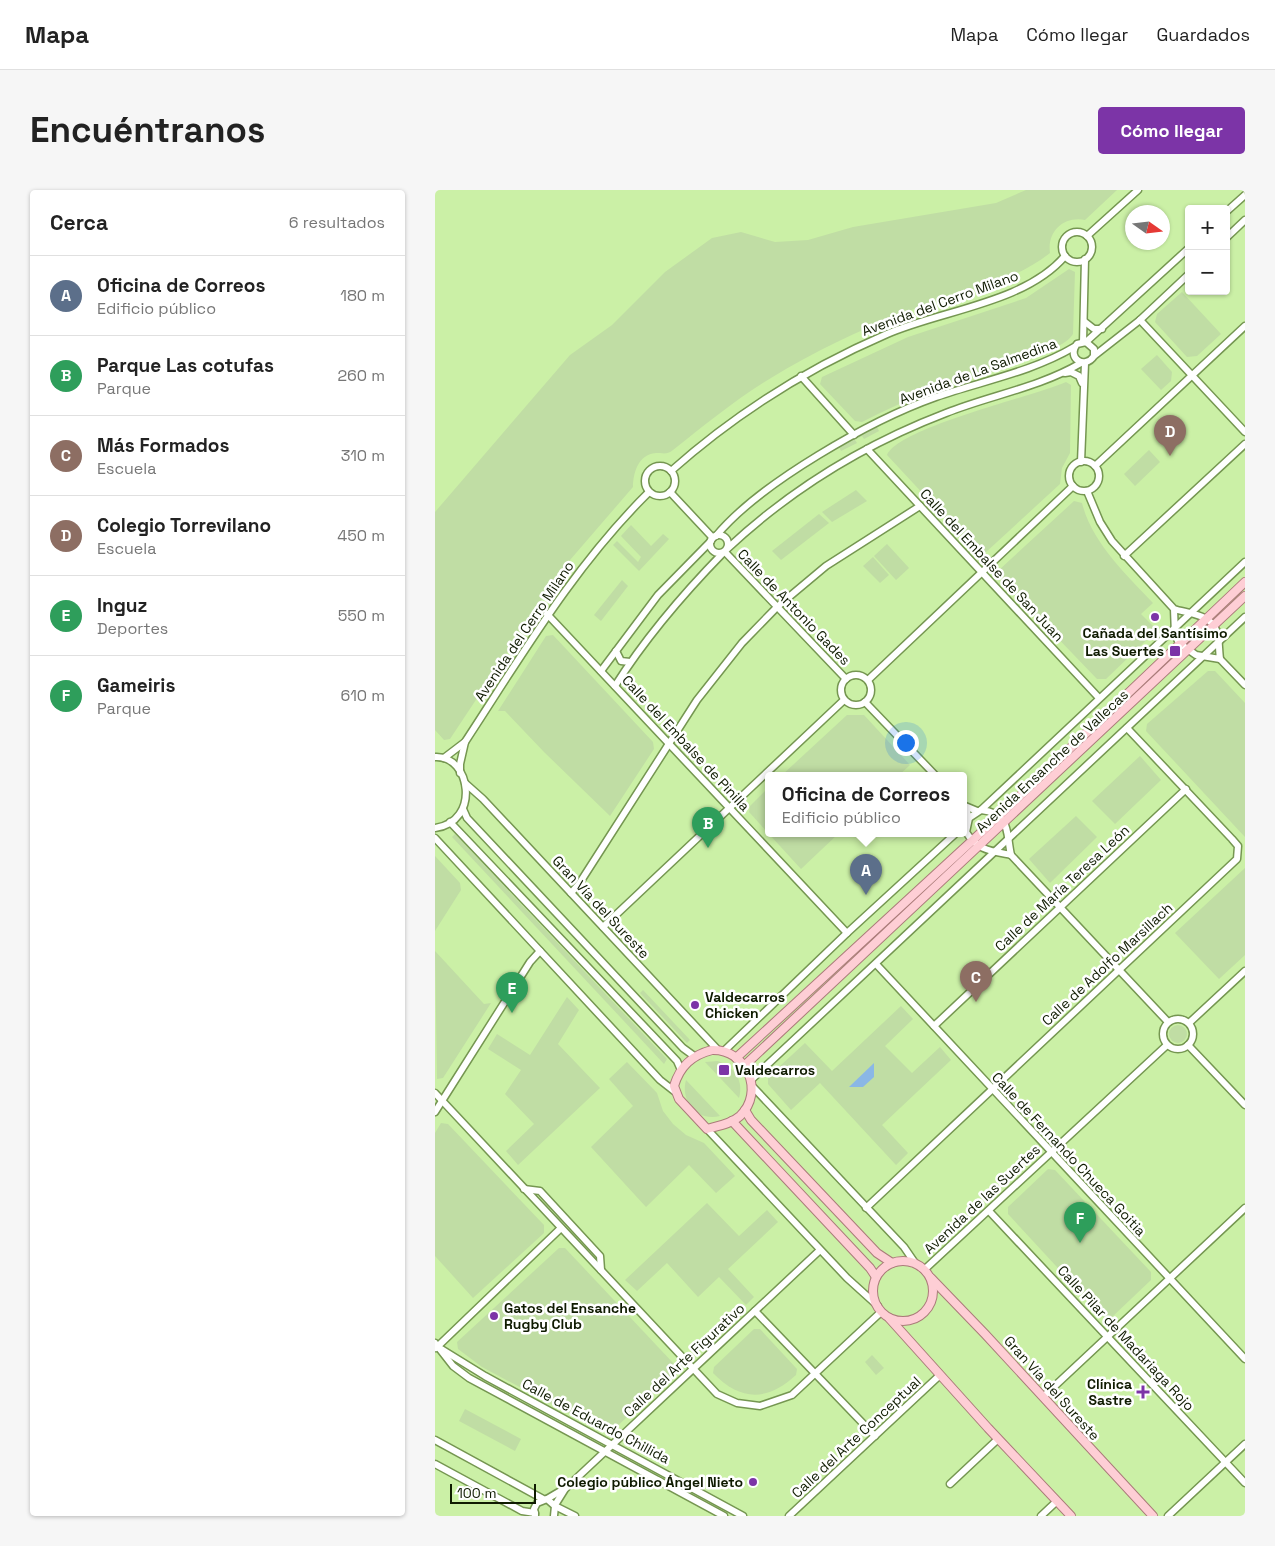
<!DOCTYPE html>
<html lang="es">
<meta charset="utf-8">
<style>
:root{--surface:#fff;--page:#f6f6f6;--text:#222;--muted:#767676;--line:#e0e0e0;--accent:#7c34a7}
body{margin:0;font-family:"Space Grotesk",sans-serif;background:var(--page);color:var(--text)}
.controls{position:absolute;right:15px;top:15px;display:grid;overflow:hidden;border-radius:5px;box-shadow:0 1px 4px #0004}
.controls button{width:45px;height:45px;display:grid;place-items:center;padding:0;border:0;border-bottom:1px solid var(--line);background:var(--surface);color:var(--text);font:25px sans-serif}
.compass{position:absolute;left:690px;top:15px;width:45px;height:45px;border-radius:50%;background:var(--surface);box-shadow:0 1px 4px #0004;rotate:104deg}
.scale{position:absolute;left:15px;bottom:12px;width:86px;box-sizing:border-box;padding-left:5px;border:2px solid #0f1b01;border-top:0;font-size:14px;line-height:18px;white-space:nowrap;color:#0f1b01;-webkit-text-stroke:4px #fff;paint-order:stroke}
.you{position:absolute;left:470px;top:552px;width:18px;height:18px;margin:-12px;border:4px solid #fff;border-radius:50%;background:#1a73e8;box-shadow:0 0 0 8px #1a73e833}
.badge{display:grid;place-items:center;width:32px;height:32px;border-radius:50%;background:var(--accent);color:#fff;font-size:16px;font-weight:700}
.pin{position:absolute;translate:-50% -41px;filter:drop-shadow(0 1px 2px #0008)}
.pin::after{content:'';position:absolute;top:26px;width:18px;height:15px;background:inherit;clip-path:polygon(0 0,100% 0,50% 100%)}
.popup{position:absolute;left:330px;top:582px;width:202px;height:65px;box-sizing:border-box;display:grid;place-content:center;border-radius:5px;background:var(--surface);filter:drop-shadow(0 1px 4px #0005);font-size:16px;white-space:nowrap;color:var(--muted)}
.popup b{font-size:19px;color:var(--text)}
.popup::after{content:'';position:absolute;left:50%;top:100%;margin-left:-10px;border:10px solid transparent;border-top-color:var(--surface)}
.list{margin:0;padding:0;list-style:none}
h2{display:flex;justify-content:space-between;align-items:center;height:65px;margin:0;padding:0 20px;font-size:21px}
h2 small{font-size:16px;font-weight:400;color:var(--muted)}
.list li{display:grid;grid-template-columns:32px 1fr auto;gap:15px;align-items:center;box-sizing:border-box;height:80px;padding:0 20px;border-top:1px solid var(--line)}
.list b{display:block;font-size:19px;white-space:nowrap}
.list p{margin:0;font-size:16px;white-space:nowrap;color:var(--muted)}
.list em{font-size:16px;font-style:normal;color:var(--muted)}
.map{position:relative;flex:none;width:810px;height:1326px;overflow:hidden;border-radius:5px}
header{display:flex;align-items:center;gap:30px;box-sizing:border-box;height:70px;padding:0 25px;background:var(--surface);border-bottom:1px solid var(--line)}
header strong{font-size:24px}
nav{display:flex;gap:28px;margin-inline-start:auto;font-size:18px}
.intro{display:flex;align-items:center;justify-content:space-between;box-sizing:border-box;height:120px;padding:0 30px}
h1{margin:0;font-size:35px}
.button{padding:12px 22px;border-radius:5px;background:var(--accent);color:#fff;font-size:18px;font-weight:700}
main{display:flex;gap:30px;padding:0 30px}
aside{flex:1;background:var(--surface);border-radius:5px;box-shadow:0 1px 4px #0004}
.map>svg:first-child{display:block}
</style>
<header>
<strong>Mapa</strong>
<nav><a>Mapa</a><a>Cómo llegar</a><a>Guardados</a></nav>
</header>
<div class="intro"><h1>Encuéntranos</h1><a class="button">Cómo llegar</a></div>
<main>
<aside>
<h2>Cerca<small>6 resultados</small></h2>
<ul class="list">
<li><span class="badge" style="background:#5c6f8a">A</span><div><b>Oficina de Correos</b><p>Edificio público</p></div><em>180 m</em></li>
<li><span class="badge" style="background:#2e9e5b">B</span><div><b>Parque Las cotufas</b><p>Parque</p></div><em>260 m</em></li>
<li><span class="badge" style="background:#8d6e63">C</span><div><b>Más Formados</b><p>Escuela</p></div><em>310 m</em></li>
<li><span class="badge" style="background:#8d6e63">D</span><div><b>Colegio Torrevilano</b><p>Escuela</p></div><em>450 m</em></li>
<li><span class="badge" style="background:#2e9e5b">E</span><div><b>Inguz</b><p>Deportes</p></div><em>550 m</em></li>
<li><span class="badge" style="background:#2e9e5b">F</span><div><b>Gameiris</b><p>Parque</p></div><em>610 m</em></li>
</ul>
</aside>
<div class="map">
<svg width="810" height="1326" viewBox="0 0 810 1326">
<rect width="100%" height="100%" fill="#cbf0a6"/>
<g fill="#c0dda4">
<path d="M591,0H682L650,30C629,26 612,41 615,63C572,97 518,102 469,123C423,141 378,162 336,188C301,209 270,235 238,260C232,265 228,263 221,263C203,264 198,284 198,297L129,377L15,549L9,550L0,540V322L135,165L177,135L230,82L277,48L306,42L340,52L373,50L418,37L561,13Z"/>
<path d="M634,79L640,82L638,144C626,166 522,191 493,202C471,210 449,221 427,232L420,231L385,194L387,187L473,147L591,108Z"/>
<polygon points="747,102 786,144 762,166 752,167 720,132 722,124"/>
<polygon points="722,165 737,182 736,191 726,200 706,179"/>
<path d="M631,192L636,195L635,263L627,278L625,294L550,363L544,364L452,265C465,237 597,207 631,192Z"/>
<polygon points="442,237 444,241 429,249 427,246 420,250 422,253 406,261 404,257"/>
<polygon points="714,260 725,272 700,296 689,284"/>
<polygon points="421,300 432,311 397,332 387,322"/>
<path d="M639,311L647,313C657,353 691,384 718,413L706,424L722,440L671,489H662L565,388L564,380Z"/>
<polygon points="384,324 394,333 346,370 337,361"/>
<polygon points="196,335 216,356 228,344 234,349 204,381 178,355 182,351 203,372 206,367 186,346"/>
<polygon points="452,354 474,378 461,390 439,366"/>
<polygon points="438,367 454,385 445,393 428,376"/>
<polygon points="187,390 193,396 166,431 159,425"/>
<polygon points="118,445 218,552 219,559 175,626 109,562 70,521 63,521 111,446"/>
<polygon points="773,481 780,481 810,513 810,647 711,541 712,534"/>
<polygon points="412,525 429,525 475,575 463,586 346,586"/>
<polygon points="705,566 726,590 680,634 657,611"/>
<polygon points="333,598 333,643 314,622 315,616"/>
<polygon points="641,626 662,647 615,693 594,669"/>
<polygon points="20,644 232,869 229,874 17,647"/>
<polygon points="334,644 403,644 366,679"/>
<polygon points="0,666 25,693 26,700 0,741"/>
<polygon points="810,678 810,765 784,789 740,743"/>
<polygon points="0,761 49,814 56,813 8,888 2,889"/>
<polygon points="208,800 255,850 252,853 205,803"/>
<polygon points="132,807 144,820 123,854 165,898 83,975 71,961 99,934 70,904 86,880 53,859 62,844 95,865"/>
<polygon points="466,816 478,829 450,856 477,883 505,857 516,870 447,935 473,963 461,975 385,893 356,920 333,894 333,887 370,853 397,881"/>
<circle cx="743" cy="844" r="9"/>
<path d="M283,871C299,877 309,890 304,908L270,872Z"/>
<polygon points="192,872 222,903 228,921 238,934 251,945 269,953 300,986 281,1003 254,975 211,1017 156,957 198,916 174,889"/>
<path d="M251,890L285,926C262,932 245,911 251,890Z"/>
<polygon points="6,933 13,934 109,1035 109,1043 38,1108 0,1066 0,943"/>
<polygon points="613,979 620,980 716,1082 716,1090 676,1128 669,1128 573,1024 573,1017"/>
<polygon points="272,1013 304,1046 332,1020 343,1032 293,1079 319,1107 311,1115 284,1087 263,1107 232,1073 202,1101 190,1090"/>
<polygon points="124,1058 130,1058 240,1175 240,1182 176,1242 169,1242 47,1177 23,1159 22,1152"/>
<path d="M319,1139H325L362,1179L361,1185C332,1212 305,1211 278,1183L279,1177Z"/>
<polygon points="437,1165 449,1178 441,1185 430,1172"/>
<polygon points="30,1219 86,1249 80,1261 24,1231"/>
</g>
<polygon fill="#8ab7e6" points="439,873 439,887 428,897 414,897"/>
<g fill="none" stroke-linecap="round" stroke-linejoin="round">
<g stroke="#759651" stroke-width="9">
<g id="minor">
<polyline points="791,22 810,5"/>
<circle cx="642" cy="57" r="15"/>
<polyline points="652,46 703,0"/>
<polyline points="791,48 810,30"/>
<polyline points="705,130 810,242"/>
<polyline points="650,132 659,139 667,139"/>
<polyline points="648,152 650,69"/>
<polyline points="651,152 754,58"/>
<path d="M659,166V159L651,152L642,154C631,168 650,180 659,166L705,130L754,84"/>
<polyline points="630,183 636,182 644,186 647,193"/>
<polyline points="366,186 419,245"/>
<polyline points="432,259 664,508"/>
<circle cx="649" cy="286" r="15"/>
<polyline points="646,272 650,173"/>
<circle cx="225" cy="291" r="15"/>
<polyline points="660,276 810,136"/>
<path d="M236,281C301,223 373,178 452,144C507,120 590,113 630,66"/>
<path d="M652,301L665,332L677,351L739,419L740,445L744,453L761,465L785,469C784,461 784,453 783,446C779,424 755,424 739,419"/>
<polyline points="235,302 278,348"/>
<circle cx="284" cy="354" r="9"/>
<path d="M281,346C325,293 436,230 501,207C547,191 597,182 639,157"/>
<path d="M292,359C355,300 430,254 511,223C556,205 603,198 646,173"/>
<polyline points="290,362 411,489"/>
<polyline points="689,366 810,254"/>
<polyline points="112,424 412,743"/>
<polyline points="181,461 186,471 195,472"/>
<polyline points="785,469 810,495"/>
<polyline points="166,481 223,405 276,351"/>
<circle cx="421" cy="500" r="15"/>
<polyline points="433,490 638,296"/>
<path d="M180,496C211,447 248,404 288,363"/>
<polyline points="430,512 501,586"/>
<path d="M0,567C36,565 46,632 0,638"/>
<path d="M9,568L30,552C87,465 139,376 214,302"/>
<polyline points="25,583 25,574 30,552"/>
<polyline points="30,593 48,609 283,860"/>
<polyline points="28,619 32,628 248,858 259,866"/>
<path d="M546,620C576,623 571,643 576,665L733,832"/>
<polyline points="534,628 530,616 542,621"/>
<polyline points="15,632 242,871 246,880"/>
<polyline points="0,648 225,890 239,901"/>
<path d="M576,665C556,661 542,660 531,642L534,628L546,620L810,372"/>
<polyline points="136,703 144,694 262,510 307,453 342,417 391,376 485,316"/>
<polyline points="168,737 409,510"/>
<polyline points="441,774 810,1169"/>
<circle cx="743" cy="844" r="15"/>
<polyline points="754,833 810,781"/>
<polyline points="499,836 751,599"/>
<polyline points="753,855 810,915"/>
<polyline points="289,861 412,743 520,644"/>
<polyline points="316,890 810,427"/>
<polyline points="318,897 469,1057 480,1073"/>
<polyline points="0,903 282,1204 302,1213 325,1216 357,1205 446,1122"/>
<polyline points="0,922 95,772 105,761"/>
<polyline points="272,939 412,1088 443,1116"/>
<polyline points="89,999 105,1001 165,1066 166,1080"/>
<polyline points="431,1018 802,669 803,656 797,649 692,538"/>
<polyline points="554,1021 810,1293"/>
<polyline points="489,1080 732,855"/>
<polyline points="320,1121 440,1246"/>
<polyline points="0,1153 18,1176 34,1188 289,1326"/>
<polyline points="3,1157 50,1186 308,1326"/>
<polyline points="1,1158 126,1038"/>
<polyline points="608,1207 810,1018"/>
<polyline points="0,1250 108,1309"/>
<polyline points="0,1274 87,1321 100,1323"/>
<polyline points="515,1294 563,1249"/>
<polyline points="112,1309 129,1299"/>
<polyline points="120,1315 130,1299 385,1060"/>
<polyline points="120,1316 140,1326"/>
<polyline points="100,1325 99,1319 102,1313 112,1309 120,1316 119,1326"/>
<polyline points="354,1326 505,1185"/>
<polyline points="606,1326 622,1311"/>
<polyline points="733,1326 810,1254"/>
</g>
</g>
<g stroke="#aa7b79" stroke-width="10">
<g id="major">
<path d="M277,860C312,859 330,902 305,926C296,934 283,936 272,939L244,909L239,896C245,876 257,865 277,860Z"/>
<polyline points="301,868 564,626 810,392"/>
<polyline points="309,876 810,406"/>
<polyline points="310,920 316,930 442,1063 457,1073"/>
<polyline points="297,931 435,1078 441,1087"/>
<circle cx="468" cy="1101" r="30"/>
<polyline points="496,1088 550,1144 718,1326"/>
<polyline points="454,1128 553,1238 636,1326"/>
</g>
</g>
<use href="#minor" stroke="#fff" stroke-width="6"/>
<use href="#major" stroke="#feced5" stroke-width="8"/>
</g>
<g fill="#7c34a7" stroke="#fff" stroke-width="2">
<circle cx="720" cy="427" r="5"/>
<rect x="734" y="455" width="12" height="12" rx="2.5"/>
<circle cx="260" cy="815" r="5"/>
<rect x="283" y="874" width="12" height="12" rx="2.5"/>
<circle cx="59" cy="1126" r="5"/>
<path d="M705.5 1194.5h5v5h5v5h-5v5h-5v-5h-5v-5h5z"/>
<circle cx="318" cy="1292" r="5"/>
</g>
<g text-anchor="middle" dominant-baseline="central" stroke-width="5" stroke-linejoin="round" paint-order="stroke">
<g font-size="14" fill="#0f1b01" stroke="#fff">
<text transform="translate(505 113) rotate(-20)">Avenida del Cerro Milano</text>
<text transform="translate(543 181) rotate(-20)">Avenida de La Salmedina</text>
<text transform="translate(557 375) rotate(47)">Calle del Embalse de San Juan</text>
<text transform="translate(359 417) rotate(46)">Calle de Antonio Gades</text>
<text transform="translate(89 441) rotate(-56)">Avenida del Cerro Milano</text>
<text transform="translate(251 553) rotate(47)">Calle del Embalse de Pinilla</text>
<text transform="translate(617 571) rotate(-43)">Avenida Ensanche de Vallecas</text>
<text transform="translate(627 698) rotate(-43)">Calle de María Teresa León</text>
<text transform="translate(166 717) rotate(47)">Gran Vía del Sureste</text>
<text transform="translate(672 774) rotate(-43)">Calle de Adolfo Marsillach</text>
<text transform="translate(634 964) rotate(47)">Calle de Fernando Chueca Goitia</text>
<text transform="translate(547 1009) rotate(-43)">Avenida de las Suertes</text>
<text transform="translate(691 1148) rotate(47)">Calle Pilar de Madariaga Rojo</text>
<text transform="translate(249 1170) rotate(-43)">Calle del Arte Figurativo</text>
<text transform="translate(617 1198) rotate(48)">Gran Vía del Sureste</text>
<text transform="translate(161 1231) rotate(28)">Calle de Eduardo Chillida</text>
<text transform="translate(421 1247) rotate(-43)">Calle del Arte Conceptual</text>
</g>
<g font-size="14" font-weight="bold" fill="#0f1b01" stroke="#fff" text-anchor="end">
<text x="720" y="443" text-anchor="middle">Cañada del Santísimo</text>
<text x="729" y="461">Las Suertes</text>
<text x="270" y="807" text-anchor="start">Valdecarros<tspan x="270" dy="16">Chicken</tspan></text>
<text x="300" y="880" text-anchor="start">Valdecarros</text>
<text x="69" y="1118" text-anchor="start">Gatos del Ensanche<tspan x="69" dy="16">Rugby Club</tspan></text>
<text x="697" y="1194">Clínica<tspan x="697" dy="16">Sastre</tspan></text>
<text x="308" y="1292">Colegio público Ángel Nieto</text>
</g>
</g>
</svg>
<div class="controls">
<button>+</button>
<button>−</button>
</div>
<svg class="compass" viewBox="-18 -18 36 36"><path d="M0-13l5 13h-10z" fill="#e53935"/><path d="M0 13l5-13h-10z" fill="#767676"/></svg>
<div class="scale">100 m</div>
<div class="you"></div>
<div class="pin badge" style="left:431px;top:705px;background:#5c6f8a">A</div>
<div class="popup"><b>Oficina de Correos</b>Edificio público</div>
<div class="pin badge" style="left:273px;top:658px;background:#2e9e5b">B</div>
<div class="pin badge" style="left:541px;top:812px;background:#8d6e63">C</div>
<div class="pin badge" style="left:735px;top:266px;background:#8d6e63">D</div>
<div class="pin badge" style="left:77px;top:823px;background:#2e9e5b">E</div>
<div class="pin badge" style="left:645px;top:1053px;background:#2e9e5b">F</div>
</div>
</main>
